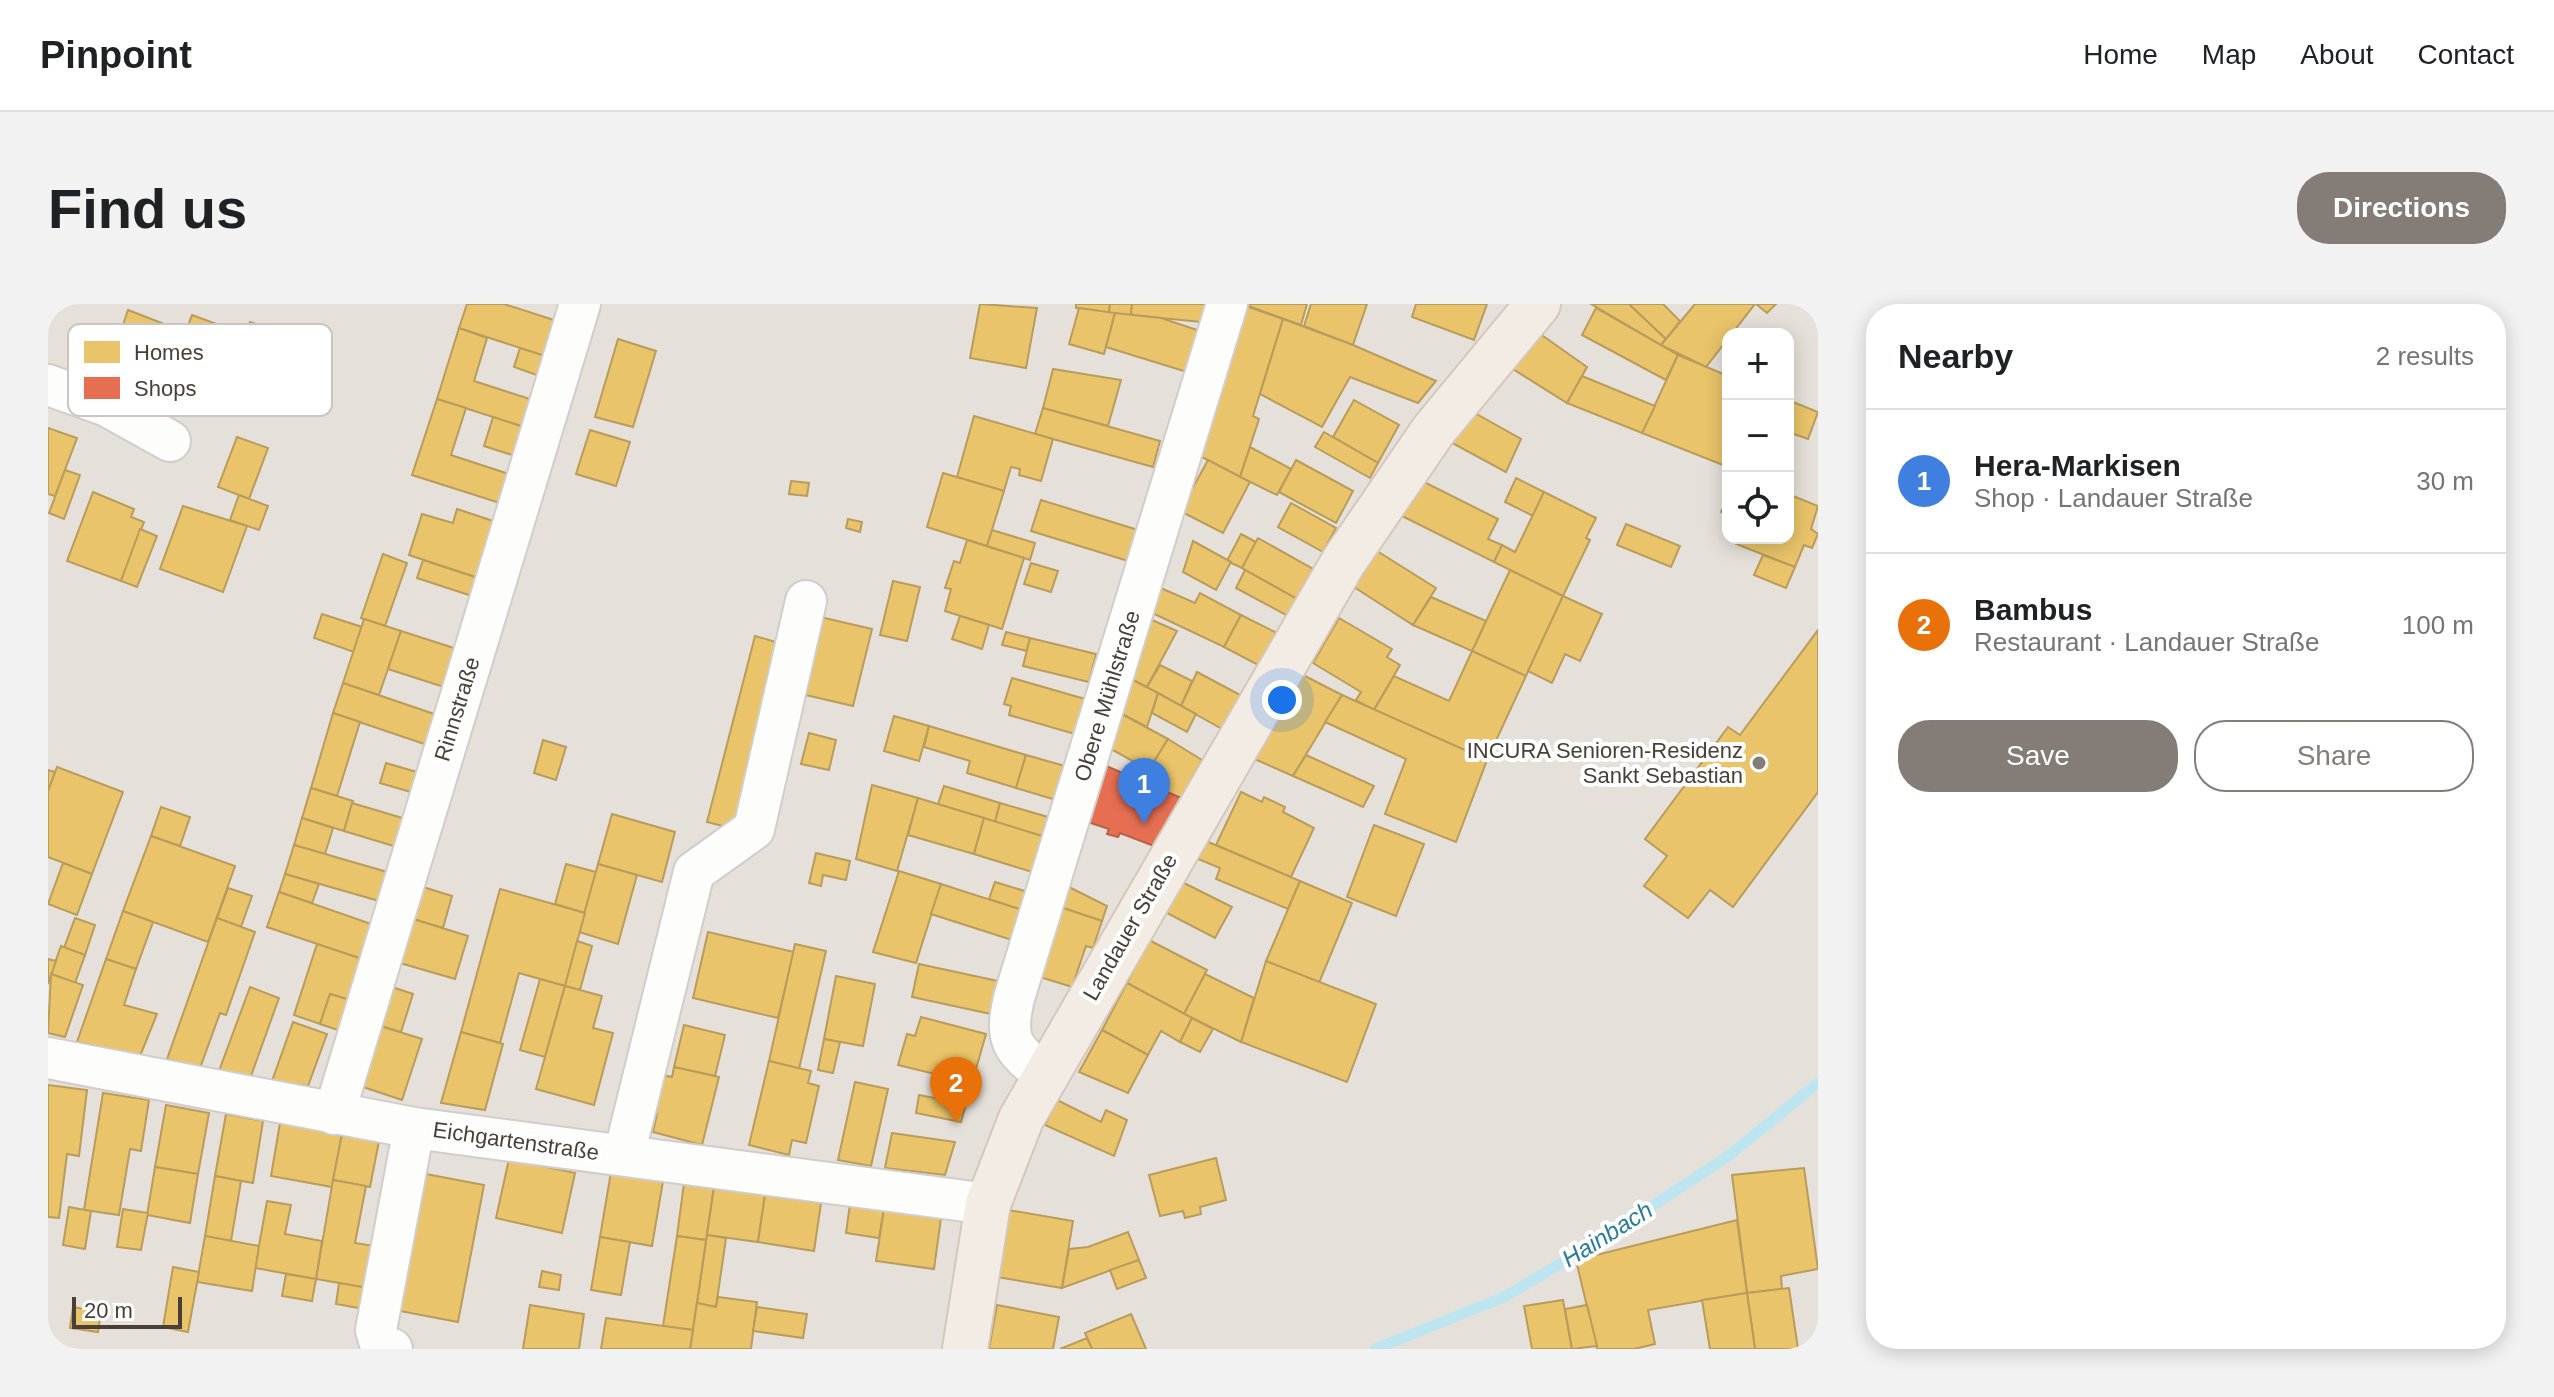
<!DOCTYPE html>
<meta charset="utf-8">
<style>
:root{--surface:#fff;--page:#f2f2f2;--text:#202124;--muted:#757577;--line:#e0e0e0;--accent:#847d77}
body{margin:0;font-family:Helvetica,sans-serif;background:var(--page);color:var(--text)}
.controls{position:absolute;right:24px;top:24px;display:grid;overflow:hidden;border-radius:16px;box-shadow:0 4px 20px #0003}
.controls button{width:72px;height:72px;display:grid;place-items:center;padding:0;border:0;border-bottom:2px solid var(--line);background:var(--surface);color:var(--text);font:40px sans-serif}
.scale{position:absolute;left:24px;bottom:20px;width:110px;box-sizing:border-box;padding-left:8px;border:4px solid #493f37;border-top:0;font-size:22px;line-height:28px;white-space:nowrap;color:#493f37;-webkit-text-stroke:6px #fff;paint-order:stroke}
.you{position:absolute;left:1234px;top:396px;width:28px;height:28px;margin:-20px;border:6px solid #fff;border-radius:50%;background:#1a73e8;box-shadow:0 0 0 12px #1a73e833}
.badge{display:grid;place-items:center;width:52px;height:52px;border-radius:50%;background:var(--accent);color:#fff;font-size:26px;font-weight:700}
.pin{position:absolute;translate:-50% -66px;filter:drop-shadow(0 2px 4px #0008)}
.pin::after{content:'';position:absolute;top:42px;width:28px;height:24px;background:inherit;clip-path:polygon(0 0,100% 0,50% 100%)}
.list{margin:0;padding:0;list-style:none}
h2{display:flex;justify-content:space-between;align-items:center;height:104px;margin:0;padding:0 32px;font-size:34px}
h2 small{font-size:26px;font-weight:400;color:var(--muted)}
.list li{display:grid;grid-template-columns:52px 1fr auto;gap:24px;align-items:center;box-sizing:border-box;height:144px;padding:0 32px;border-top:2px solid var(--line)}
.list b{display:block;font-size:30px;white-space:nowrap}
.list p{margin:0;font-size:26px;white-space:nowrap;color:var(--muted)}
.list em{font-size:26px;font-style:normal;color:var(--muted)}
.actions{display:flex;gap:16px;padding:24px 32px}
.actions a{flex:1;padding:18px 0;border:2px solid var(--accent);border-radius:32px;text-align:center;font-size:28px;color:var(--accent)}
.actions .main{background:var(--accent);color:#fff}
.icon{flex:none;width:44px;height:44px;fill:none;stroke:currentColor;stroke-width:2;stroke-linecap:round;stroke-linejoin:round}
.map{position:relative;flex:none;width:1770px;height:1045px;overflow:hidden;border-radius:32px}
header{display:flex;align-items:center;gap:48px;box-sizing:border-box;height:112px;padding:0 40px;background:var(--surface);border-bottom:2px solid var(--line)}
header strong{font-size:38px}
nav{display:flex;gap:44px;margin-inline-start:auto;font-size:28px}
.intro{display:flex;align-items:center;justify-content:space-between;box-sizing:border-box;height:192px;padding:0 48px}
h1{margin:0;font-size:56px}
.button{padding:20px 36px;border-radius:32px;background:var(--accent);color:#fff;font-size:28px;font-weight:700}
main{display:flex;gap:48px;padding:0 48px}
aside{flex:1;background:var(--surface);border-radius:32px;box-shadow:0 4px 20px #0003}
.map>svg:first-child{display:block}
</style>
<header>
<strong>Pinpoint</strong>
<nav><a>Home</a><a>Map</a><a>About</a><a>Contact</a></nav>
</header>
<div class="intro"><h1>Find us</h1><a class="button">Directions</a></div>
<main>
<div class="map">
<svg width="1770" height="1045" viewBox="0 0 1770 1045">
<rect width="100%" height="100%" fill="#f2efed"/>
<path fill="#e6e0da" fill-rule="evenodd" d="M0,0H1770V1045H0ZM1680,30H1740V234H1680Z"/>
<g fill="#e9c46a" stroke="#b99c5b" stroke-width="2">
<polygon points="419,0 456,0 512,18 500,53 411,24"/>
<polygon points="932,0 989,4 978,64 922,54"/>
<polygon points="1028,0 1062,0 1061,9 1028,4"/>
<polygon points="1062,0 1084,0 1083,11 1061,9"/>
<polygon points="1084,0 1158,0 1153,18 1083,11"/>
<polygon points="1195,0 1259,0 1253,21"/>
<polygon points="1263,0 1319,0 1305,41 1256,22"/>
<polygon points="1368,0 1439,0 1426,36 1364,13"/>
<polygon points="1543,0 1581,0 1618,35 1613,41"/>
<polygon points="1581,0 1615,0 1632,17 1618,35"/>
<polygon points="1647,0 1707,0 1658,63 1613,41"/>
<polygon points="1708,0 1728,0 1719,9"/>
<polygon points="1195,1 1235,15 1205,112 1211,115 1192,173 1148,150"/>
<polygon points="1031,4 1067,9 1056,50 1021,40"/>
<polygon points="1548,4 1630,51 1618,76 1534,31"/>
<polygon points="80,6 114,19 110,28 143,40 126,85 71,65 78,44 68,41"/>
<polygon points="1067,9 1113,14 1152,27 1139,68 1058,43"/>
<polygon points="144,11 169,20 155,60 137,54 143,40 134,37"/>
<polygon points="1235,15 1305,41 1388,77 1370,99 1302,73 1274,123 1212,90"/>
<polygon points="202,18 265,40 242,108 212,98 209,108 175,97"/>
<polygon points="411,24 439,34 426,77 488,97 479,124 389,95"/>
<polygon points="1488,27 1539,63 1519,99 1460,62"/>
<polygon points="570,35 608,47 585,123 547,113"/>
<polygon points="472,44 500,53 494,73 466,63"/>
<polygon points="1630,51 1680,72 1680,163 1594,129"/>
<polygon points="1005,65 1073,76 1060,122 995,104"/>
<polygon points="1534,72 1607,102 1594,129 1519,99"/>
<polygon points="389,95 418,104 403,151 464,171 455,200 364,171"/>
<polygon points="1306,96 1351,121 1330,159 1285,133"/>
<polygon points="1740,96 1770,108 1760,135 1740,128"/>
<polygon points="995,104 1112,137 1105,163 987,130"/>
<polygon points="1425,108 1473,135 1458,168 1404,139"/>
<polygon points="926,112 1005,135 993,177 971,171 972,165 963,163 956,187 909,173"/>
<polygon points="445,113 479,124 470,153 436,142"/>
<polygon points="0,124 29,134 7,192 0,190"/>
<polygon points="542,126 582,138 568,182 528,170"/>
<polygon points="1276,128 1330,159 1322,174 1267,143"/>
<polygon points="189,133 220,144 201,195 170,183"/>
<polygon points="1202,143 1243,165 1229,191 1192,173"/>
<polygon points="1160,156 1202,178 1175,229 1132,207"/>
<polygon points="1248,156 1305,187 1288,219 1231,188"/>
<polygon points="17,166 32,171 16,215 1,209"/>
<polygon points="895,169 956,187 939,242 879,223"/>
<polygon points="1468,174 1496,188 1485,212 1457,198"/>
<polygon points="1370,175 1450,215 1440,235 1454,241 1446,258 1352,211"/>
<polygon points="743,177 761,179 759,192 741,190"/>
<polygon points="45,188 86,205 83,213 96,218 73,277 19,257"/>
<polygon points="1496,188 1548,214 1538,234 1542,236 1515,292 1446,258 1454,241 1467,248"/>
<polygon points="1740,190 1770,202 1763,225 1770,230 1764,244 1756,241 1747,263 1688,240 1690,234 1740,234"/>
<polygon points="191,191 220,202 211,226 182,216"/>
<polygon points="1680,192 1680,211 1673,208"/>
<polygon points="993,196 1090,226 1080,257 983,227"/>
<polygon points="1243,199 1288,224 1275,248 1230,223"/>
<polygon points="135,202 199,222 175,288 112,265"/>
<polygon points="409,205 451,219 433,275 361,251 374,210 405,219"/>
<polygon points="800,215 814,218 812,228 798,224"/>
<polygon points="1578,220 1632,242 1623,263 1569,241"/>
<polygon points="92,225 109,232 89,283 73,277"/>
<polygon points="944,226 987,239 982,256 939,242"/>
<polygon points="1193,230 1208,238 1194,264 1179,257"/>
<polygon points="1210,234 1265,265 1249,295 1194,264"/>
<polygon points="919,236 976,254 954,325 897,307 903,285 897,284 906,257 912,259"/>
<polygon points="1145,237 1183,258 1168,286 1135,268"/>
<polygon points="1329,247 1388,284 1365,321 1306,283"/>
<polygon points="335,250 359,259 337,322 313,314"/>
<polygon points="1715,251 1747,263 1738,284 1706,271"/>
<polygon points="375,256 433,275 427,293 369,274"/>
<polygon points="983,259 1010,267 1003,288 976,280"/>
<polygon points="1197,266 1249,295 1240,312 1188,284"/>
<polygon points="1462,266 1515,292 1478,372 1424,347"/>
<polygon points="845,277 872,283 859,337 832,331"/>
<polygon points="1108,282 1147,299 1152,289 1193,311 1176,343 1098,306"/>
<polygon points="1515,292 1554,310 1532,357 1517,350 1504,379 1480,367"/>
<polygon points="1383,293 1438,317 1424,347 1365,321"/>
<polygon points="274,310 314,323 306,348 266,334"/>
<polygon points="1193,311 1229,329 1212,362 1176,343"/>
<polygon points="768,312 824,325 805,402 749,389"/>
<polygon points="912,312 941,321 934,345 904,335"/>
<polygon points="1095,312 1129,327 1099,383 1077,372"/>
<polygon points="1291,314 1344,345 1339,353 1352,361 1326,406 1308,396 1313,388 1265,359"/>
<polygon points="316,315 353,327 331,391 295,379"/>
<polygon points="1770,326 1770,488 1685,603 1662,586 1640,614 1596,582 1619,552 1597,535 1680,423 1692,431"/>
<polygon points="353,327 412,346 399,384 340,365"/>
<polygon points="958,328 982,334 979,347 954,341"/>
<polygon points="707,332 735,340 687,525 659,518"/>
<polygon points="982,334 1048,350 1041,378 975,362"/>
<polygon points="1424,347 1478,372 1439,456 1326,406 1346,372 1401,397"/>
<polygon points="1112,361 1144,377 1133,402 1099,383"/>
<polygon points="1149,368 1194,392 1174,425 1133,402"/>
<polygon points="1253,370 1294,391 1245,472 1202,453"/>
<polygon points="1077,372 1110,389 1099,423 1070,408"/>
<polygon points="964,374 1037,395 1027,430 961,411 963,402 956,400"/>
<polygon points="295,379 392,412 382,442 285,409"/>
<polygon points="1110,389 1148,410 1139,428 1104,409"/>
<polygon points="1294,391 1439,456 1408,538 1337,510 1358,455 1277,418"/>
<polygon points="1070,408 1120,435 1101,466 1061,444"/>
<polygon points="285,409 312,418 289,492 263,484"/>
<polygon points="846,412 881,422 871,457 836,447"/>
<polygon points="881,422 978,451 968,484 919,469 922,457 876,443"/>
<polygon points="761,429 788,436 781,466 753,460"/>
<polygon points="1120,435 1154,456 1133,494 1094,477"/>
<polygon points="495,436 518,443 508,476 486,469"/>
<polygon points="978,451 1017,462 1008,496 968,484"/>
<polygon points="1258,451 1326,482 1315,503 1245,472"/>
<polygon points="338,459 372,469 366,489 332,479"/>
<polygon points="9,463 75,488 44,570 0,553 0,487"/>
<polygon points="0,466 7,468 0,487"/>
<polygon points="824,481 870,494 849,567 808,555"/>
<polygon points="896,482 952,499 947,518 890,500"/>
<polygon points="263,484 305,497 296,527 254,514"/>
<polygon points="1193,488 1214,498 1216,493 1237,503 1235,508 1266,524 1243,573 1168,541"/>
<polygon points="870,494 936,514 926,550 860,531"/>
<polygon points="304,499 361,516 352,544 296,527"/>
<polygon points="952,499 1000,513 994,532 947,518"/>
<polygon points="113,503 142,513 132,542 103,532"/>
<polygon points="564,510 627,528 614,578 550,560"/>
<polygon points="254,514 285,524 277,550 246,541"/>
<polygon points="936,514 994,532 984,568 926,550"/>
<polygon points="1326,521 1376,540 1348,612 1299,593"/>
<polygon points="103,532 187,562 160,638 75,607"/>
<polygon points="1158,537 1252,577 1240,605 1168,575 1172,564 1150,555"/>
<polygon points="246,541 346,570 338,599 237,570"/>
<polygon points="768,549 802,557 798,576 775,571 773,582 761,579"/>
<polygon points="15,559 44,570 29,611 0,600"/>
<polygon points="518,560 548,568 537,609 507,600"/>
<polygon points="550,560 589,571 570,640 531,628"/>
<polygon points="851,567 893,580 868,659 825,648"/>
<polygon points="237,570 271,580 264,599 231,588"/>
<polygon points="1132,577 1184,603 1167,634 1117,608"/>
<polygon points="1252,577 1304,599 1271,679 1218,657"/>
<polygon points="947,578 980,588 974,606 941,595"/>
<polygon points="893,580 974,606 964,636 883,610"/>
<polygon points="1019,582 1059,602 1054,617 1012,603"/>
<polygon points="375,583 404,592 395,624 365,615"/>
<polygon points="180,584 204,592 193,623 169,614"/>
<polygon points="452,585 537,609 517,682 471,669 452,739 413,728"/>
<polygon points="231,588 335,624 323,658 219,623"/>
<polygon points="1012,603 1054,617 1045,644 1038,642 1024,683 989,672"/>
<polygon points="75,607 105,618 88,665 58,655"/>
<polygon points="27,614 47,621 37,651 16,644"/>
<polygon points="169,614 207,628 178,711 172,709 152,764 119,755"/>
<polygon points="365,615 420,632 407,675 352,659"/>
<polygon points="660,628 746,648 730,714 645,694"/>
<polygon points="1101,636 1159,666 1136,710 1079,679"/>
<polygon points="529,637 544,642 532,686 517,682"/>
<polygon points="269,640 323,658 309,698 282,690 272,720 246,711"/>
<polygon points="747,640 778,647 751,765 721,757"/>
<polygon points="13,642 37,651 27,679 3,670"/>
<polygon points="0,655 8,657 0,680"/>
<polygon points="58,655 88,665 76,701 109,710 92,752 29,738"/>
<polygon points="1218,657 1328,700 1299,778 1193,738"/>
<polygon points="871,660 950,677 943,710 864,693"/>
<polygon points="3,670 35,681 17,733 0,729"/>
<polygon points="1157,670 1206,694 1193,738 1136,710"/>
<polygon points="788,672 827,680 815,742 776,735"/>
<polygon points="492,675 517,682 497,753 472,746"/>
<polygon points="1079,679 1144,714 1132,738 1113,727 1100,751 1054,726"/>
<polygon points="338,681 365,690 353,728 326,720"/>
<polygon points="517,682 554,692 545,724 565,729 546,801 488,785"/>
<polygon points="202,683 231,694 203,772 171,767"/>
<polygon points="282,690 309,698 299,729 272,720"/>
<polygon points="873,713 938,730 924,779 850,761 859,730 867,732"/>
<polygon points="1144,714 1165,725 1152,748 1132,738"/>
<polygon points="245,718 279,730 260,782 224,777"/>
<polygon points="326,720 374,735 354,796 306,780"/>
<polygon points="636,721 677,731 667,772 626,763"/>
<polygon points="1054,726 1100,751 1080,789 1031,768"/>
<polygon points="413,728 455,740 437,806 393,799"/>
<polygon points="776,735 792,738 785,769 770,766"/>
<polygon points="721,757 763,767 760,779 771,782 758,839 744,836 741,851 701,841"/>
<polygon points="626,763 671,773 654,841 605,828 609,810 605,809 614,771 624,773"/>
<polygon points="807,778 840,785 823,862 790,856"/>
<polygon points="0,781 39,786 31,852 19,850 11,914 0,913"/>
<polygon points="55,789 101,796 93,847 82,845 71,911 36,906"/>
<polygon points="871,791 918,800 913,818 868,809"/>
<polygon points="1009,796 1053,818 1058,806 1079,816 1066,852 997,821"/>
<polygon points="118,801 161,809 150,870 107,863"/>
<polygon points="178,810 215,817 205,879 167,872"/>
<polygon points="232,819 294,830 284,883 223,872"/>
<polygon points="844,829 907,838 897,871 837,864"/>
<polygon points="294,830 331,837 322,883 285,876"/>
<polygon points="1168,854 1178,896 1152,903 1153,910 1137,914 1135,907 1112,912 1101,871"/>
<polygon points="461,855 527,869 514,929 448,914"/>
<polygon points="107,863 150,870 142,919 99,911"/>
<polygon points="1756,864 1770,965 1733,972 1734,985 1699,989 1684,871"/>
<polygon points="563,868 615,877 604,942 552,933"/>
<polygon points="378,870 436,881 410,1018 352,1007"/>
<polygon points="167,872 193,877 183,937 157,932"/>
<polygon points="285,876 318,882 307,939 333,943 326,985 268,975"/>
<polygon points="636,879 666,883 658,936 629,932"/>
<polygon points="666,883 717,891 710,938 659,931"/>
<polygon points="717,891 773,899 766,947 710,938"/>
<polygon points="219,897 243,901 237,930 274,937 268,975 207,964"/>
<polygon points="802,900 836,905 831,934 798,929"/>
<polygon points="21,903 43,907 37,945 15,941"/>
<polygon points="75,905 100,909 93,946 69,943"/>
<polygon points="836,905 893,914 886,965 828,957"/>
<polygon points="960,906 1025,917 1014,984 949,973"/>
<polygon points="1689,916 1699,989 1600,1006 1607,1040 1586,1045 1549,1045 1528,956"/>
<polygon points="1080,928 1091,956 1014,984 1021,945 1040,943"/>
<polygon points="659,931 678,934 668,1003 649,999"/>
<polygon points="157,932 211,942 204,987 149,978"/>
<polygon points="629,932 658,936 645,1026 615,1022"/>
<polygon points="552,933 582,938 573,991 543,986"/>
<polygon points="1091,956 1098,974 1069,985 1062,966"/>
<polygon points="125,963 151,968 140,1028 115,1023"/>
<polygon points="494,967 513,971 511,986 491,983"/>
<polygon points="238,970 268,975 264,997 234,992"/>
<polygon points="291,979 326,985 322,1006 288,1000"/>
<polygon points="1741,984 1750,1045 1707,1045 1699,989"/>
<polygon points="1699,989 1707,1045 1662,1045 1654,996"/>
<polygon points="670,993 709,998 703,1045 642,1045 649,999 668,1003"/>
<polygon points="1515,996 1524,1045 1484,1045 1476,1002"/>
<polygon points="482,1001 536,1010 531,1045 475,1045"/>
<polygon points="949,1001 1011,1013 1005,1045 941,1045"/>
<polygon points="1539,1001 1549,1042 1524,1045 1517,1005"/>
<polygon points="25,1003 53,1008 50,1028 22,1024"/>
<polygon points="709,1003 759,1010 755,1034 705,1027"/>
<polygon points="1083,1010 1098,1045 1044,1045 1037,1029"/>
<polygon points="558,1014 645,1026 642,1045 553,1045"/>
<polygon points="1039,1034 1044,1045 1012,1045"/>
</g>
<polygon fill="#e76f51" stroke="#b86149" stroke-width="2" points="1056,461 1133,494 1106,542 1072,529 1070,533 1059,530 1061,525 1037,517"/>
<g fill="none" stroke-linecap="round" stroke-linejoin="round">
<polyline stroke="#bde5f0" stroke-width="11" points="1327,1045 1456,993 1543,942 1679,853 1770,779"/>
<g stroke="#d0cdca" stroke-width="44">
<g id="minor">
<polyline points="0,81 59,102 122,137"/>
<polyline points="0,754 366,824 940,900"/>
<path d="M997,771C964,745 956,737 966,694L1179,0"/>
<polyline points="286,810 532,0"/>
<polyline points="576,851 646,568 706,525 758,297"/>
<polyline points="344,1045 332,1040 328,1026 366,824"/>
</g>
</g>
<g stroke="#d5c7ba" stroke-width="48">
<polyline id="major" points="917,1045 940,900 973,815 1296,257 1385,127 1490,0"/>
</g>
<use href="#minor" stroke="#fdfdfc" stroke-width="40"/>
<use href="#major" stroke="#f2ece4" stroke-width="44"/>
</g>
<circle fill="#847d77" stroke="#fff" stroke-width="3" cx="1711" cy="459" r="8"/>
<g text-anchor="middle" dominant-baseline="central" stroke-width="8" stroke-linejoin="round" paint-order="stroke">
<g font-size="22" fill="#493f37" stroke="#fff">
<text transform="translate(1059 392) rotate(-73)">Obere Mühlstraße</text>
<text transform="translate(409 405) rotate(-73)">Rinnstraße</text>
<text transform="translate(1082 623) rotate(-60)">Landauer Straße</text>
<text transform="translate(468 837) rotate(8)">Eichgartenstraße</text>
</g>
<g font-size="22" fill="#493f37" stroke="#fff" text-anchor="end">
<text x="1695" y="446">INCURA Senioren-Residenz<tspan x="1695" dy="25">Sankt Sebastian</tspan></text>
</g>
<g font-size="24" font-style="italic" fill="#287d97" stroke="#fff">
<text transform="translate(1559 930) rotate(-32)">Hainbach</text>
</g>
</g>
<rect x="20" y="20" width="264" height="92" rx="12" fill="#fff" stroke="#c8c5c3" stroke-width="2"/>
<rect x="36" y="37" width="36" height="22" fill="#e9c46a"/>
<rect x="36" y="73" width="36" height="22" fill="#e76f51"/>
<g font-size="22" fill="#493f37">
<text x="86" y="56">Homes</text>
<text x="86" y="92">Shops</text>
</g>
</svg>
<div class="controls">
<button>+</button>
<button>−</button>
<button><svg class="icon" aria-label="locate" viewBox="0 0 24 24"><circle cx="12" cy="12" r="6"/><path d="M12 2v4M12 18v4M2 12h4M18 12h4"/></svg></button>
</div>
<div class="scale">20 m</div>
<div class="you"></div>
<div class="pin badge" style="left:1096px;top:520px;background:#3f7fe0">1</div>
<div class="pin badge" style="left:908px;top:819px;background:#e8710a">2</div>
</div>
<aside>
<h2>Nearby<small>2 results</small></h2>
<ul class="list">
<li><span class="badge" style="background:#3f7fe0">1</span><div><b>Hera-Markisen</b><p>Shop · Landauer Straße</p></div><em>30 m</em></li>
<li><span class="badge" style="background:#e8710a">2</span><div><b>Bambus</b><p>Restaurant · Landauer Straße</p></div><em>100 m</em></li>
</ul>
<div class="actions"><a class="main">Save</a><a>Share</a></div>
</aside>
</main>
